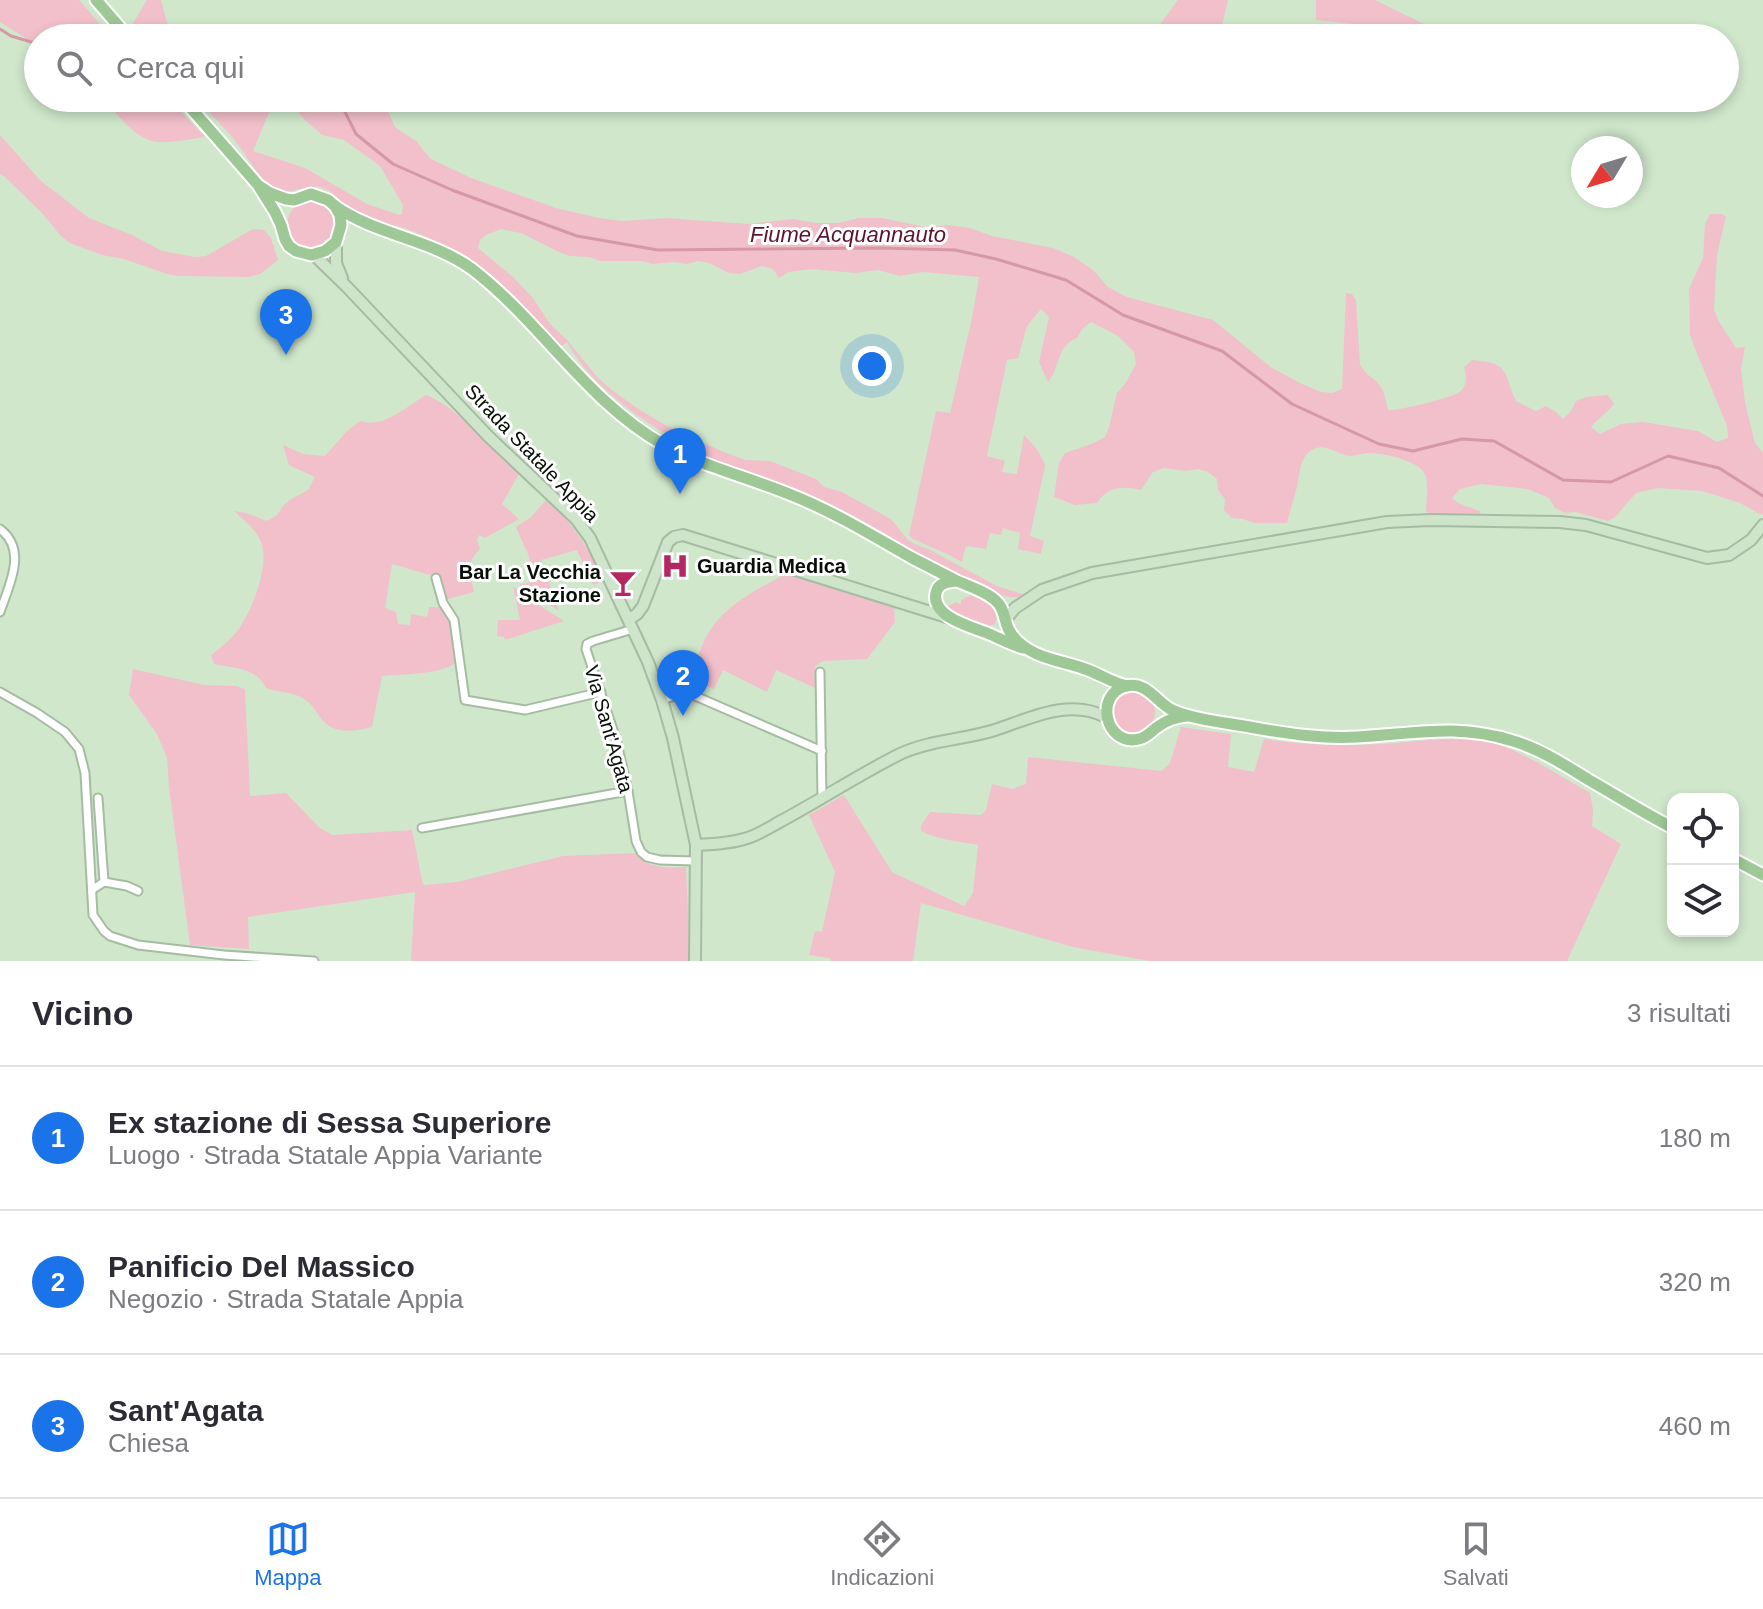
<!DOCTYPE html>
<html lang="it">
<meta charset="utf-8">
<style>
:root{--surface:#fff;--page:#f7f7f7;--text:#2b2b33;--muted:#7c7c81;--line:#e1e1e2;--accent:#1a73e8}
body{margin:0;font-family:Helvetica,sans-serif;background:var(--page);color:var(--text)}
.controls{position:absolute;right:24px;bottom:24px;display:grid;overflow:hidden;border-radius:16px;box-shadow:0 4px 12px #0003}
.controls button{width:72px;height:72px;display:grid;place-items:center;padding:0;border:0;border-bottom:2px solid var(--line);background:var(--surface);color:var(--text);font:40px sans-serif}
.compass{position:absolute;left:1571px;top:136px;width:72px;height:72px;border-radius:50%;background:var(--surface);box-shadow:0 4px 12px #0003;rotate:232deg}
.you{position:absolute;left:872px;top:366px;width:28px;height:28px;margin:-20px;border:6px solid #fff;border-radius:50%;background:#1a73e8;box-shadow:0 0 0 12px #1a73e833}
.badge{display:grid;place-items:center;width:52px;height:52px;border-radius:50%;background:var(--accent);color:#fff;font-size:26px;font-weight:700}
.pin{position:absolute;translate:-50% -66px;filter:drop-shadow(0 2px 4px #0008)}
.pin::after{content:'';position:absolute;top:42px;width:28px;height:24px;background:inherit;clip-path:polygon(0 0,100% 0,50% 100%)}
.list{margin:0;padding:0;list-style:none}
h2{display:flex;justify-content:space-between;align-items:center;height:104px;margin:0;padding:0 32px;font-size:34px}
h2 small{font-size:26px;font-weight:400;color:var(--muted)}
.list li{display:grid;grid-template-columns:52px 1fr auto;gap:24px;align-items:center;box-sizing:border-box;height:144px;padding:0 32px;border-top:2px solid var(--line)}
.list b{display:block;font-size:30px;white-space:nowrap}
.list p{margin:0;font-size:26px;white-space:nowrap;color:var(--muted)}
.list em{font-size:26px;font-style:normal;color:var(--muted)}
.icon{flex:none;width:44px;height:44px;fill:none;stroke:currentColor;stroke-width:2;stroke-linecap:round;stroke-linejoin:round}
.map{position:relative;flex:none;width:1763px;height:961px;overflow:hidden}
.search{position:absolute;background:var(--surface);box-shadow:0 4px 12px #0003;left:24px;right:24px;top:24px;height:88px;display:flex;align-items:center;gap:20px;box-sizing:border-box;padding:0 28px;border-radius:44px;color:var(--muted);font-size:30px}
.sheet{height:536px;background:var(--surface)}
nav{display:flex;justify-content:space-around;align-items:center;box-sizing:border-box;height:112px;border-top:2px solid var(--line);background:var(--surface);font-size:22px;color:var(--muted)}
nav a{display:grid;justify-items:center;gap:4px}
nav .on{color:var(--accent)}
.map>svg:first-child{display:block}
</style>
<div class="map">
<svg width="1763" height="961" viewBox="0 0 1763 961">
<rect width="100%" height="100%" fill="#d0e7cc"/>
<g fill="#f1c0cb" fill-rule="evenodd">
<polygon points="0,0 79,0 112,38 38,38 38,46 0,22"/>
<polygon points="147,0 161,0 168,26 188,38 142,38 133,23"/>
<polygon points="1178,0 1228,0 1219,38 1150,38"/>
<polygon points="1316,0 1375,0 1426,25 1422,38 1373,38 1371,26 1316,20"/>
<path d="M102,98H168L205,137C190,139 173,143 158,142C136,141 117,113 102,98Z"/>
<path d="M196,98H384L386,106L395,127L416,141L431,159L471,178L556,208L599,218L622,221L666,218L748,224L793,219L816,223H838L859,218H882L925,227L948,225L970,228L992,236L1053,248L1074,257L1093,270L1108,287L1127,297L1213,320L1272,368L1300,383L1321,392L1332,393L1342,389L1346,293L1352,294L1356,300L1360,365L1367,374L1376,381L1383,390L1388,410C1398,411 1455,397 1461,391C1468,383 1466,376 1464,367L1472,360C1510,363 1503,371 1516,401L1536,411L1546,406L1556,412L1563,419L1571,411L1576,401L1586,397L1608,395L1614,404C1607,413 1598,418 1591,427L1600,434L1621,424L1643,422L1698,431L1717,442L1728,438L1727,426L1694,346L1690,335L1689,289L1703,258L1705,224L1710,214H1722L1726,217L1717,255L1714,309L1718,320L1736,348L1745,347L1741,369L1745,402L1755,443L1763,453V513L1762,515L1740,503L1702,491L1658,488L1636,493L1615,517L1608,521L1575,512L1565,513L1555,508L1549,498L1528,489L1481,484L1460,489L1452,498C1461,507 1470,506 1481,512L1479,514L1437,515L1426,512C1426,501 1429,485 1425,474C1418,460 1383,453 1368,453C1362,453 1356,456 1350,456C1335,454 1324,440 1309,452C1299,461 1300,474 1297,487C1294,499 1290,511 1287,523H1254L1243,519L1232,518L1224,510L1225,499L1218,490L1217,479L1208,472L1198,469L1187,471L1164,468L1153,472L1141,490C1122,486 1108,486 1097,503L1075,505L1054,497L1059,463L1065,453L1094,443L1105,437L1109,427L1117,393L1125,384L1136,364L1134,352L1118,336L1091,322L1082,329L1077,338C1056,346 1061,366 1048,382L1039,362L1049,317L1041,309L1027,326L1018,358L1007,360L987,456L1005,461L1002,472L1017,474L1024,435C1034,445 1041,453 1045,466L1030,536L1044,541L1041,554L1018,549L1020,533L1003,528L1001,535L990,533L986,549L966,546L962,562L947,554L913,539L909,535L936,411L950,413L972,318L979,277L922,272L900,276L878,270L856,273L811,269L789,272L779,278L773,269L762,266L740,274L729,273L709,263L698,261L687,264L675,262L653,264L642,261H600L589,257L570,256L559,252L521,233L501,229L486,235L480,240L478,248L513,277L533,298L550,324L567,340L598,378L613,391L640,410L667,426L719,450L745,460L770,461L816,479L824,487L842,492L891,519L908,540L915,544L932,551L997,586L1025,595C1002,608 931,561 910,549C873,527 836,507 796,490C770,479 743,472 716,461C698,453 680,442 663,432C630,413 584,376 567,342L561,347C516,300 482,261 420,234C400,225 377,223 356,214C344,208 337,193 323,188C307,182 291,197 276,189C261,182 253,165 244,153C231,133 212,116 196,98ZM291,103L305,120L322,135L344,140L380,166L403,205L402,214L400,215L367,204L305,168L253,151L270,110Z"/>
<polygon points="0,135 41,181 89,218 132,235 162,251 195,257 206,256 253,229 264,230 271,238 278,260 260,274 249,277 178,276 167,274 124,259 102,255 70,243 61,236 40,211 5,177 0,174"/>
<circle cx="311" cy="225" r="24"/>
<path d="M426,395C459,408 492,449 520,472L502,504L519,519L485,538L479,535L477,540L480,549C465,563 470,574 474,592L444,600L440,578L392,564L385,608L396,612L398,624L410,625L411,614L426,617L428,614L429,607H440L450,621L455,663C440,675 401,674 382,676L372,727C352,732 332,735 319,716C316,711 313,706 307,701C292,690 281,694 266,688C257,668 234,668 214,664L211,655C222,647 235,636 242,624C254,604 268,568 262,545C258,531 245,521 234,511L246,513L267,521L277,515L283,506L291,499L308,490L315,477L289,465L283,445L303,454L325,456L347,431L360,421C383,429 407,406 426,395Z"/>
<path d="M548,498C573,526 589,547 604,581L593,585L577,550L541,560L559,611L519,585L536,581L528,554L516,527L531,517Z"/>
<path d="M787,573L894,604L895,622L867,659L823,661L815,666V688L776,670L767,692L723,670L714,689L689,679C694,666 699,652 705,639C722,606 756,590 787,573Z"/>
<polygon points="513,586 523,595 564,621 505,640 504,637 497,636 498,620 520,620"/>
<path d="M974,594C984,600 995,606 997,618L995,624C979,630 958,618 946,607L957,602L959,604H961V600Z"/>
<path d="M133,669L204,685L236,686L245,689L250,796L286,793L320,828L332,835L412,830L423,885L457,882L563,856L636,853C647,869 668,868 686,867L690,961H411L415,892L248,917L249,949L190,945L169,787L167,758L157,734L129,695Z"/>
<circle cx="1133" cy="712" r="22"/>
<path d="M1181,727L1231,734L1228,767L1254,772L1264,739C1303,745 1342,746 1381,744C1416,743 1457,733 1491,742C1525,752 1559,776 1590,793L1593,810L1592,826L1621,844L1567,961H1149L1073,947L921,903L913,961H831L830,958L809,955L815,931L822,932L835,872L809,815L844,795L892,872L964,906L973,893L978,845C959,841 938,840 921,831V825L930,812L981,815L986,810L992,784L1012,789L1026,784L1028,757L1162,771L1170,763Z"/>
</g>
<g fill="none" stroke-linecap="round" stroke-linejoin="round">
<g stroke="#d697a6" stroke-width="3">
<polyline points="0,29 11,36 38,44"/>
<polyline points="338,98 356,134 393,164 452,190 577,236 658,250 879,248 955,250 996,259 1066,280 1123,315 1222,351 1292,404 1379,444 1413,451 1462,439 1494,441 1563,480 1611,482 1668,456 1719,468 1763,496"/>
</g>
<g stroke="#a6bca2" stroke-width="11">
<g id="street">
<path d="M0,529C28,550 9,585 0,612"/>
<polyline points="436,578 443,603 454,620 465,700 525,710 601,692"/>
<polyline points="633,629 593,641 587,644 586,649 616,739 628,791 636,841 641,852 647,857 660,860 695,861"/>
<polyline points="820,672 822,799"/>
<polyline points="0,692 37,713 65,732 79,749 85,773 93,915 104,931 110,936 138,945 224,955 314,961"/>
<polyline points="662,700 686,692 822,751"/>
<polyline points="422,828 628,791"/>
<polyline points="104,882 127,886 138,891"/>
<polyline points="93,889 104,882 98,798"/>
</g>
</g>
<g stroke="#a6bca2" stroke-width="14">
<g id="secondary">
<polyline points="336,242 336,263 342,278"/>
<polyline points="311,255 315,256 347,287 488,436 576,519 590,538 648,662 662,700 673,738 696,845 695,961"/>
<polyline points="629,619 637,614 643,606 668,542 674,537 683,535 950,618"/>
<polyline points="1006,619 1015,608 1042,590 1092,573 1387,522 1431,520 1560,522 1586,525 1707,558 1729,555 1751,540 1763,525"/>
<path d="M696,845C712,844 728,844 744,839C757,836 770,827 783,820C822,799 860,774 900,754C930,740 963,740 995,730C1031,718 1069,698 1106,717"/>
</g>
</g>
<g stroke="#fff" stroke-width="15">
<g id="primary">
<polyline points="96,0 129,38"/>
<polyline points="182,98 258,185 275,212 281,225 285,239 289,246 296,251 311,255 325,251 336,242 341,225 340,215 335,206 328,200 311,194 294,200 286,199 270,193 258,185"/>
<path d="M335,206C376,235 431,239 472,269C541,322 587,402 664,445C704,467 751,478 794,496C836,513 873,536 912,558C926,565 941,573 955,580C966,585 978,589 988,595C1009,607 1001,621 1012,635C1030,659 1062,660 1088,670C1101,675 1113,683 1127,686"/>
<path d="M956,581C947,582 938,583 936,593C931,617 972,627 987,633C999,638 1010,644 1023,648"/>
<path d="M1187,716C1177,717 1168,719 1159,726C1152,730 1148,737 1139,739C1106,747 1093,695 1126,686C1147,681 1156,702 1172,710C1194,720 1230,723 1255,728C1289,734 1323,739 1357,737C1414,734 1457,723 1513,741C1540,749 1565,765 1589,780C1617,796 1644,813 1673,828"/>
<polyline points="1733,859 1763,875"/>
</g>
</g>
<use href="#street" stroke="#fff" stroke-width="7"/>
<use href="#secondary" stroke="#cee4cb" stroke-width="10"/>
<use href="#primary" stroke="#9ec997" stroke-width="11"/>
</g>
<defs>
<g id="hospital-bare" transform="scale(2.16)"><path d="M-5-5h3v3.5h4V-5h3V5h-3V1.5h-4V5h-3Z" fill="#b5285f" stroke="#fff" stroke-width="2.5" paint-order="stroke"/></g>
<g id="bar-bare" transform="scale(2.16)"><path d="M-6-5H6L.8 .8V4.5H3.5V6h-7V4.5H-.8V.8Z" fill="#b5285f" stroke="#fff" stroke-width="2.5" paint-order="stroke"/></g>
</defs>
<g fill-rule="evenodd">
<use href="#hospital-bare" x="675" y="566"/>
<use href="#bar-bare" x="623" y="583"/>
</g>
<g text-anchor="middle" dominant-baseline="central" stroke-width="6" stroke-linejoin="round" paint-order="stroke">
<g font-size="20" fill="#080f07" stroke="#fff">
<text transform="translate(532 453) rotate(46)">Strada Statale Appia</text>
<text transform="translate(609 729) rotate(74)">Via Sant'Agata</text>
</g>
<g font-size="20" font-weight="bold" fill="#080f07" stroke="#fff" text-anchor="start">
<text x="697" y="566">Guardia Medica</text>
<text x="601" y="572" text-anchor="end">Bar La Vecchia<tspan x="601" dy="23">Stazione</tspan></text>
</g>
<g font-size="22" font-style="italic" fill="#5d132f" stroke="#fff">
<text x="848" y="234">Fiume Acquannauto</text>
</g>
</g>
</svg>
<div class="controls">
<button><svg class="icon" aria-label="locate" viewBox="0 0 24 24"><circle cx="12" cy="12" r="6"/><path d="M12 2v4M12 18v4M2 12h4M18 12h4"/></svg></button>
<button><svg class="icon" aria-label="layers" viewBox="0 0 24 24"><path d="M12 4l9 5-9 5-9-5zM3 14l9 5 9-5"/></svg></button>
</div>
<svg class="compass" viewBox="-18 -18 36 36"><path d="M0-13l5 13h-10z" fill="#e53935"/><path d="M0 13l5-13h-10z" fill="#7c7c81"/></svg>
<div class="you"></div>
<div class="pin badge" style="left:680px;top:494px">1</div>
<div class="pin badge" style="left:683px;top:716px">2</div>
<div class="pin badge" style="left:286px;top:355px">3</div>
<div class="search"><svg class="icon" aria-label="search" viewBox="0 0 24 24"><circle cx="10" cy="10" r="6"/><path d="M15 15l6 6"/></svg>Cerca qui</div>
</div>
<section class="sheet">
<h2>Vicino<small>3 risultati</small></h2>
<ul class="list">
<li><span class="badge">1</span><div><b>Ex stazione di Sessa Superiore</b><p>Luogo · Strada Statale Appia Variante</p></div><em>180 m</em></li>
<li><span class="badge">2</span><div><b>Panificio Del Massico</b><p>Negozio · Strada Statale Appia</p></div><em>320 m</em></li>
<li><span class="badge">3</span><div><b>Sant'Agata</b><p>Chiesa</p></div><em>460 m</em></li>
</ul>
</section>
<nav>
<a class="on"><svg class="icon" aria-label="map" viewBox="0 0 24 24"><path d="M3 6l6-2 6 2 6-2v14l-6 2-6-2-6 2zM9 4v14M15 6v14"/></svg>Mappa</a>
<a><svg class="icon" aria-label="directions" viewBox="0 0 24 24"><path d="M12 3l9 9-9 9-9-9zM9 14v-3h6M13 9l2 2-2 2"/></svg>Indicazioni</a>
<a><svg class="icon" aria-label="saved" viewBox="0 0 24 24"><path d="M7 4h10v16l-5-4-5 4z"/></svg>Salvati</a>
</nav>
